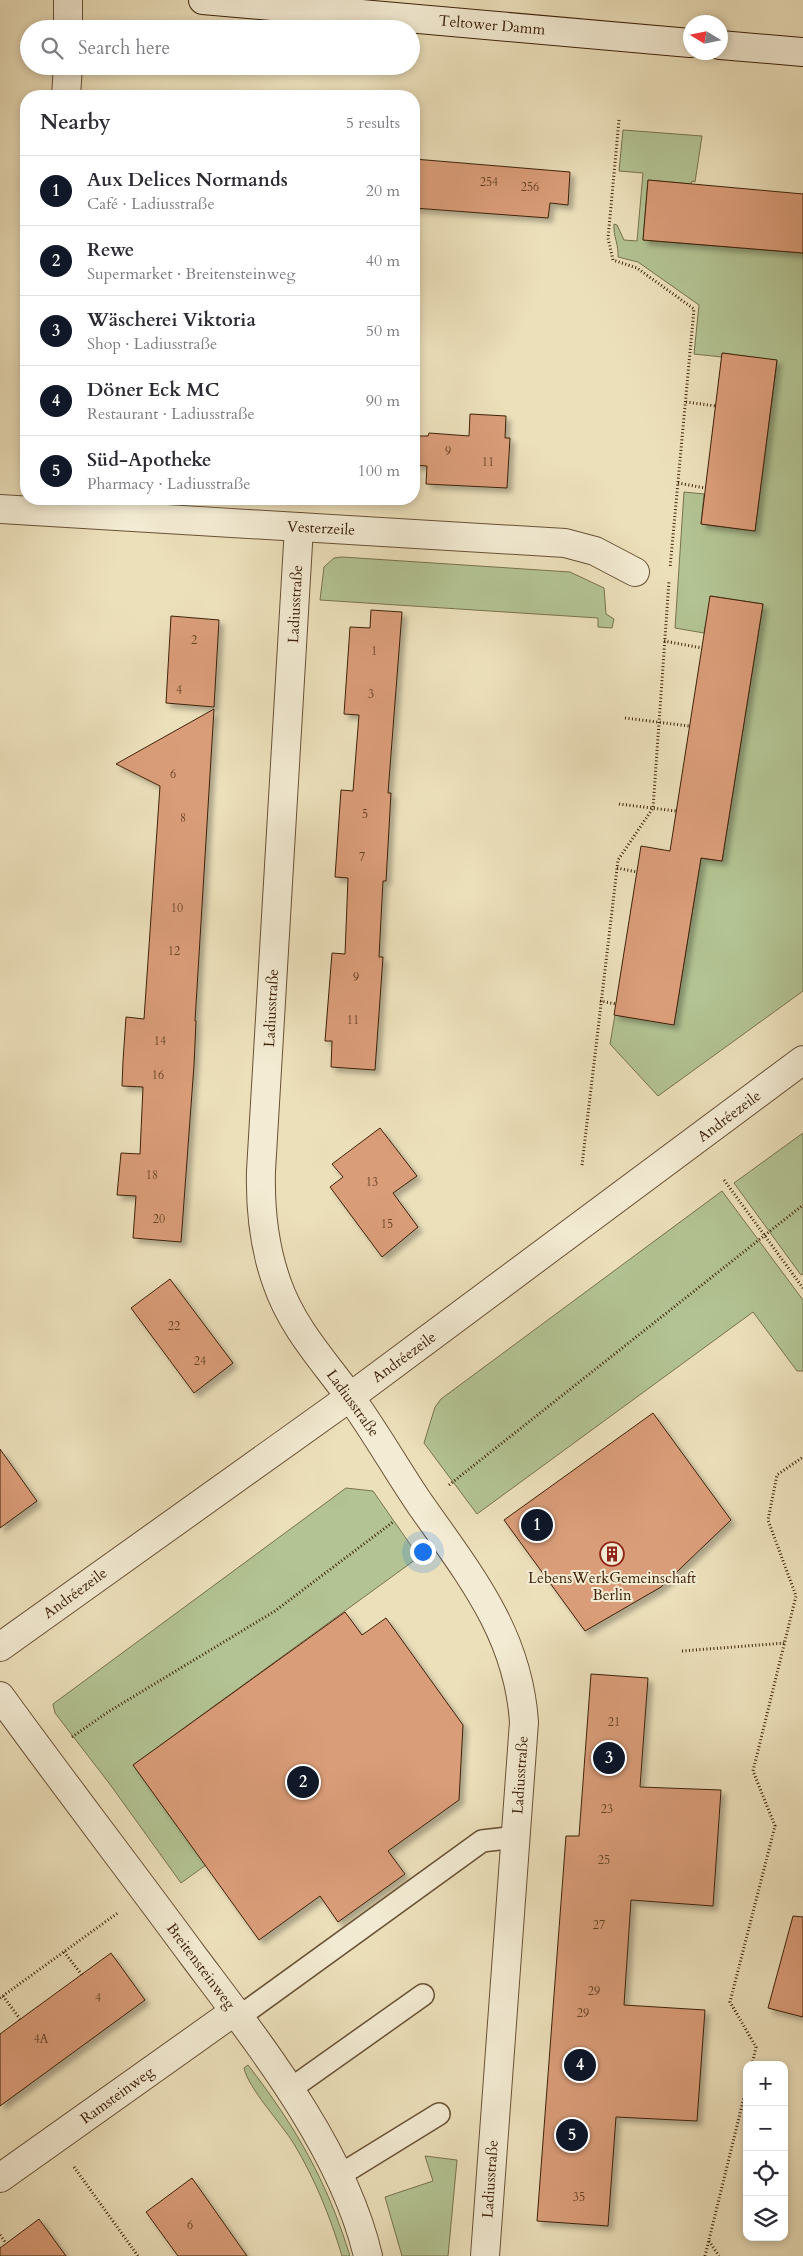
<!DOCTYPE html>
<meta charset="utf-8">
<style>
:root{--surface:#fff;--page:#f7f7f7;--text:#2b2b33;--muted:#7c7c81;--line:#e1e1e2;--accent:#111827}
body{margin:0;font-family:Cardo,serif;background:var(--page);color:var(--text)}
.controls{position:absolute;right:15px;bottom:15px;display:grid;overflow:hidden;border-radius:10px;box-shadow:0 2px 8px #0003}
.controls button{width:45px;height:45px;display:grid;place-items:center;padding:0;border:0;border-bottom:1px solid var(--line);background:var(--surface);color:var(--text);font:25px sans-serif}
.compass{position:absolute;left:683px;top:15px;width:45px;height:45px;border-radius:50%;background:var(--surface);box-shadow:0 2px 8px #0003;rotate:280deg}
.you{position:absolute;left:422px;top:1551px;width:18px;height:18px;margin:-12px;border:4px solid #fff;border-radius:50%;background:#1a73e8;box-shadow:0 0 0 8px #1a73e833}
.badge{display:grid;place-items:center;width:32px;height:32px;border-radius:50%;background:var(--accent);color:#fff;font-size:16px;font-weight:700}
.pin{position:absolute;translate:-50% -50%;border:2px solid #fff;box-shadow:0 1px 5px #0006}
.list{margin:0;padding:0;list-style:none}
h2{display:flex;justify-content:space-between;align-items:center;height:65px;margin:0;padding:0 20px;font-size:21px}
h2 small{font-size:16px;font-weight:400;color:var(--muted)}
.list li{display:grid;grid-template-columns:32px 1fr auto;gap:15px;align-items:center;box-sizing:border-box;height:70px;padding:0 20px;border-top:1px solid var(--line)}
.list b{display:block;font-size:19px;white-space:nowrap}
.list p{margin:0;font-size:16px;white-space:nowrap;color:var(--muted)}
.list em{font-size:16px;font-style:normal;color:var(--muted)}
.icon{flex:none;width:28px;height:28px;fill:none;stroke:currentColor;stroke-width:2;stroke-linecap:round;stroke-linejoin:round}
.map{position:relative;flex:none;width:803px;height:2256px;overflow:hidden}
.search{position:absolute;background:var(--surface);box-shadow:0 2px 8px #0003;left:20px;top:20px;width:400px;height:55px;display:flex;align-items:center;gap:12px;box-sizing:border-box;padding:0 18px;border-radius:28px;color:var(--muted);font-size:19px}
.panel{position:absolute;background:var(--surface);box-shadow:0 2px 8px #0003;left:20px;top:90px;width:400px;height:415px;border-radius:20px}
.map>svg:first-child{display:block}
</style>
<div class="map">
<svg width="803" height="2256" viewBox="0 0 803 2256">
<defs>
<filter id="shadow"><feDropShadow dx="4.5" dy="4.5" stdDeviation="2.5" flood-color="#0004"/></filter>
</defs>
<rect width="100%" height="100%" fill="#ece0bb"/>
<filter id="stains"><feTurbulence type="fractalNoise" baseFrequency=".004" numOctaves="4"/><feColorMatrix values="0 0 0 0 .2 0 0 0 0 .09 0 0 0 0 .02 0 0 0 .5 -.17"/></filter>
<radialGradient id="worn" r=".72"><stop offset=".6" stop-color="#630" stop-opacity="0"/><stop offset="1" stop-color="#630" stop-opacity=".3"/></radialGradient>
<g fill="#b3c393" stroke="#78724e">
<path d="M623,130L702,136L695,182L692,181L691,184L648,180L643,240L803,253V991L658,1096L610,1044L615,1015L674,1024L701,858L722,861L763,604L711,596L704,633L675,628L684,492L704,494L701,524L755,531L777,361L723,353L722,357L694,354L699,305L638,262L618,257C619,245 613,236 614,224L617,225L624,240L637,241L643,173L619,171Z"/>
<polygon points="342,557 570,572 604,588 606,614 614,619 612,628 598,627 598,618 320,600 324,567 334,558"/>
<polygon points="803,1133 803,1274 801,1275 734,1183"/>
<polygon points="722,1191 803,1300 803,1371 797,1371 753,1312 477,1514 424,1443 435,1407 441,1399"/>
<polygon points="346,1488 373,1491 419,1557 133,1765 206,1865 181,1883 109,1783 55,1713 53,1704"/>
<path d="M248,2065C296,2127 327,2181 350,2256H342C330,2216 315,2179 294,2144C281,2123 248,2088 244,2068Z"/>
<polygon points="425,2156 457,2160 448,2256 402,2256 385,2197 433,2181"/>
</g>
<g fill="#da9d79" stroke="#3d2108" filter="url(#shadow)">
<polygon points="414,159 570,172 568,205 550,203 548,218 414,208"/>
<polygon points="648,180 803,194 803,253 643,240"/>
<polygon points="722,353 777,360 755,531 701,524"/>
<polygon points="470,414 506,416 505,438 510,438 507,488 426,484 427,466 414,465 414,436 428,436 429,433 469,436"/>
<polygon points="710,596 763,604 722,861 701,858 674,1025 614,1015 641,846 670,851"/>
<polygon points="371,610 402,612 388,793 391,793 386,881 383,881 379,957 383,957 375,1070 331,1067 332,1041 325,1041 332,953 345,954 348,878 335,877 341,790 353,791 359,715 344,714 350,627 370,628"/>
<polygon points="171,616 219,620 214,707 166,703"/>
<polygon points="214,709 195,1021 196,1021 194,1065 181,1242 133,1238 136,1196 117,1195 121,1153 140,1154 143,1087 122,1086 123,1061 126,1017 144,1019 160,786 116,764"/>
<polygon points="380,1128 417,1176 393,1193 418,1227 382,1257 330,1187 343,1177 332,1164"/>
<polygon points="170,1279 233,1363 194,1393 131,1308"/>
<polygon points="653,1413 731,1520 661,1587 585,1631 504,1520"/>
<polygon points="0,1449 37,1501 0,1528"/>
<polygon points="345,1612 362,1635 386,1618 463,1725 459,1800 388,1851 405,1874 338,1922 320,1896 259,1940 133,1765"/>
<polygon points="591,1674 648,1678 640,1787 721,1790 713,1906 631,1900 624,2005 705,2010 697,2121 616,2117 608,2226 537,2221 566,1836 579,1836"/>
<polygon points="793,1916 803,1917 803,2017 768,2008"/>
<polygon points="111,1953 145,2000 0,2106 0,2034"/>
<polygon points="192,2178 247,2256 178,2256 146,2212"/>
<polygon points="39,2219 66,2256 0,2256 0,2248"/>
</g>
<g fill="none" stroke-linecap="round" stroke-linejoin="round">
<g stroke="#695135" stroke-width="24">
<g id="lane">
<polyline points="239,2017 482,1841 516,1837"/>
<polyline points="289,2090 423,1995"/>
<polyline points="340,2175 439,2114"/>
</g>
</g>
<g stroke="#695135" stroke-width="30">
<g id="street">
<polyline points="68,29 68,0"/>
<polyline points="66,96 68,66"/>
<polyline points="0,509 565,543 595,551 635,572"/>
<path d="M299,527L261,1171C260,1210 264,1247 277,1283C292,1327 323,1360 350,1397C375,1431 396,1469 420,1504C469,1574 518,1633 524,1722L485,2256"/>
<polyline points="0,1647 350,1397 803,1060"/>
<path d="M0,1696C64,1784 130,1870 194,1957C260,2045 343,2149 368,2256"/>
<polyline points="0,2178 235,2011"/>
</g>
</g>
<g stroke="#3d2108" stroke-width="30">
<g id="secondary">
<polyline points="203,0 690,43"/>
<polyline points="720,45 803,52"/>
</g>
</g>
<g stroke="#3d2108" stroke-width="3" stroke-dasharray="1 2.5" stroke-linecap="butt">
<polyline points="619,120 608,238 613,260 637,268 694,309 670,568"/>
<polyline points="686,402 716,406"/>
<polyline points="678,483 705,488"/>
<polyline points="664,641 702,648"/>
<polyline points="625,718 689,726"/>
<polyline points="619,804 676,811"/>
<polyline points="617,868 637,872"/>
<polyline points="600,1001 616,1004"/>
<polyline points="582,1165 618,860 653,808 669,581"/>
<polyline points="724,1180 803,1288"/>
<polyline points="449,1485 803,1205"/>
<polyline points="682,1651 785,1643"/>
<polyline points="72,1737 108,1712 275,1611 393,1522"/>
<polyline points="64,1952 82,1975"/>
<polyline points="3,1996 20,2019"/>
<polyline points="0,1998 119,1912"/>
<polyline points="752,2065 756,2047 730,2002 775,1826 753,1771 796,1596 768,1520 777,1475 803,1457"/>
<polyline points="74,2167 138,2256"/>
<polyline points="0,2235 6,2243"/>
<polyline points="709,2241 719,2256"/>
<polyline points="705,2256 747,2085"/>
</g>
<use href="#lane" stroke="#f3ebd3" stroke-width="21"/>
<use href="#street" stroke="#f3ebd3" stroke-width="28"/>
<use href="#secondary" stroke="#f3ebd3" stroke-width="28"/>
</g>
<defs>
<g id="building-ring" transform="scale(1.25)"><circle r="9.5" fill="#f3ebd3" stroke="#8f2418" stroke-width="1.5"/><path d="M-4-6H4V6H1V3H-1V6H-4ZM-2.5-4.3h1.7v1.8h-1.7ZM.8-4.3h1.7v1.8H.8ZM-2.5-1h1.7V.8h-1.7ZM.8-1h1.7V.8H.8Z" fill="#8f2418"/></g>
</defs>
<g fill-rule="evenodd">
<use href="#building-ring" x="612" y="1554"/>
</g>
<g text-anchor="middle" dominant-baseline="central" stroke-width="4" stroke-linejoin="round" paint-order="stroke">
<g font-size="12" fill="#644024">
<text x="489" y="182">254</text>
<text x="530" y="187">256</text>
<text x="448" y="451">9</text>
<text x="488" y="462">11</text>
<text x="194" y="640">2</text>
<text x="374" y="651">1</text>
<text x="179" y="690">4</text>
<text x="371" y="694">3</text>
<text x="173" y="774">6</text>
<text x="365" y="814">5</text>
<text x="183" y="818">8</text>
<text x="362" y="857">7</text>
<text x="177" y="908">10</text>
<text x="174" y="951">12</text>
<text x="356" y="977">9</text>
<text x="353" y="1020">11</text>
<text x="160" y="1041">14</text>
<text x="158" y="1075">16</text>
<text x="152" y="1175">18</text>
<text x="372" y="1182">13</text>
<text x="159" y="1219">20</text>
<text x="387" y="1224">15</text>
<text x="174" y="1326">22</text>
<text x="200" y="1361">24</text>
<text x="614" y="1722">21</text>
<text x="607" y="1809">23</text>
<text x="604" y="1860">25</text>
<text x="599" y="1925">27</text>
<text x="594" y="1991">29</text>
<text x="98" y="1998">4</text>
<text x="583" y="2013">29</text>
<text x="41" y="2039">4A</text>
<text x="579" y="2197">35</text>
<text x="190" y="2225">6</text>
</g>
<g font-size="15" fill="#3d2108" stroke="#f3ebd3">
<text transform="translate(492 25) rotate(5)">Teltower Damm</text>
<text transform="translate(321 528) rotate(3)">Vesterzeile</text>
<text transform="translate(295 604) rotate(-87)">Ladiusstraße</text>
<text transform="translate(271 1008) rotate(-87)">Ladiusstraße</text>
<text transform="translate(729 1116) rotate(-37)">Andréezeile</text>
<text transform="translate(404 1357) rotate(-36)">Andréezeile</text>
<text transform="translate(353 1403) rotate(54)">Ladiusstraße</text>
<text transform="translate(75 1593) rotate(-36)">Andréezeile</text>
<text transform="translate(520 1775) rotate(-86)">Ladiusstraße</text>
<text transform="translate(201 1966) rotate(53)">Breitensteinweg</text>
<text transform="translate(117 2095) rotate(-36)">Ramsteinweg</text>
<text transform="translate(490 2179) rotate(-86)">Ladiusstraße</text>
</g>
<g font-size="15" fill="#3d2108" stroke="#f3ebd3">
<text x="612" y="1578">LebensWerkGemeinschaft<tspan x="612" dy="17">Berlin</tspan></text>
</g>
</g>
<rect width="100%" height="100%" filter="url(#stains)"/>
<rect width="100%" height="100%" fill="url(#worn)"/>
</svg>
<div class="controls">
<button>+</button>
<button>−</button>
<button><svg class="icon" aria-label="locate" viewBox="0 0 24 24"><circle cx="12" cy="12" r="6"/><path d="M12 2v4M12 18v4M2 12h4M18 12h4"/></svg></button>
<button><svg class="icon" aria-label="layers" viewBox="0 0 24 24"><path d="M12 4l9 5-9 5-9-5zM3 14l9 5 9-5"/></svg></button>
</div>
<svg class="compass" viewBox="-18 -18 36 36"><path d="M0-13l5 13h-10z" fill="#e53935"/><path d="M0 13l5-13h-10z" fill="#7c7c81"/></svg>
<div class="you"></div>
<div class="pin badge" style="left:537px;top:1525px">1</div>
<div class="pin badge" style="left:303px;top:1782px">2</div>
<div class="pin badge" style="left:609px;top:1758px">3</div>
<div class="pin badge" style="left:580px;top:2065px">4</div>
<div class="pin badge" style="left:572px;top:2135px">5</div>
<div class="search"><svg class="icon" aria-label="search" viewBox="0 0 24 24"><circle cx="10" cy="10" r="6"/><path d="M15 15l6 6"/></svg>Search here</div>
<section class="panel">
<h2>Nearby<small>5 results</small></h2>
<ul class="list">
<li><span class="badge">1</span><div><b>Aux Delices Normands</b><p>Café · Ladiusstraße</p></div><em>20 m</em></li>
<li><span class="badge">2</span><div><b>Rewe</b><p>Supermarket · Breitensteinweg</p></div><em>40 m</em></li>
<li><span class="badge">3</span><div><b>Wäscherei Viktoria</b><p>Shop · Ladiusstraße</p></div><em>50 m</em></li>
<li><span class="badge">4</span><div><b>Döner Eck MC</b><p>Restaurant · Ladiusstraße</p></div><em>90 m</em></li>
<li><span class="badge">5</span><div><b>Süd-Apotheke</b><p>Pharmacy · Ladiusstraße</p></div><em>100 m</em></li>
</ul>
</section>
</div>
